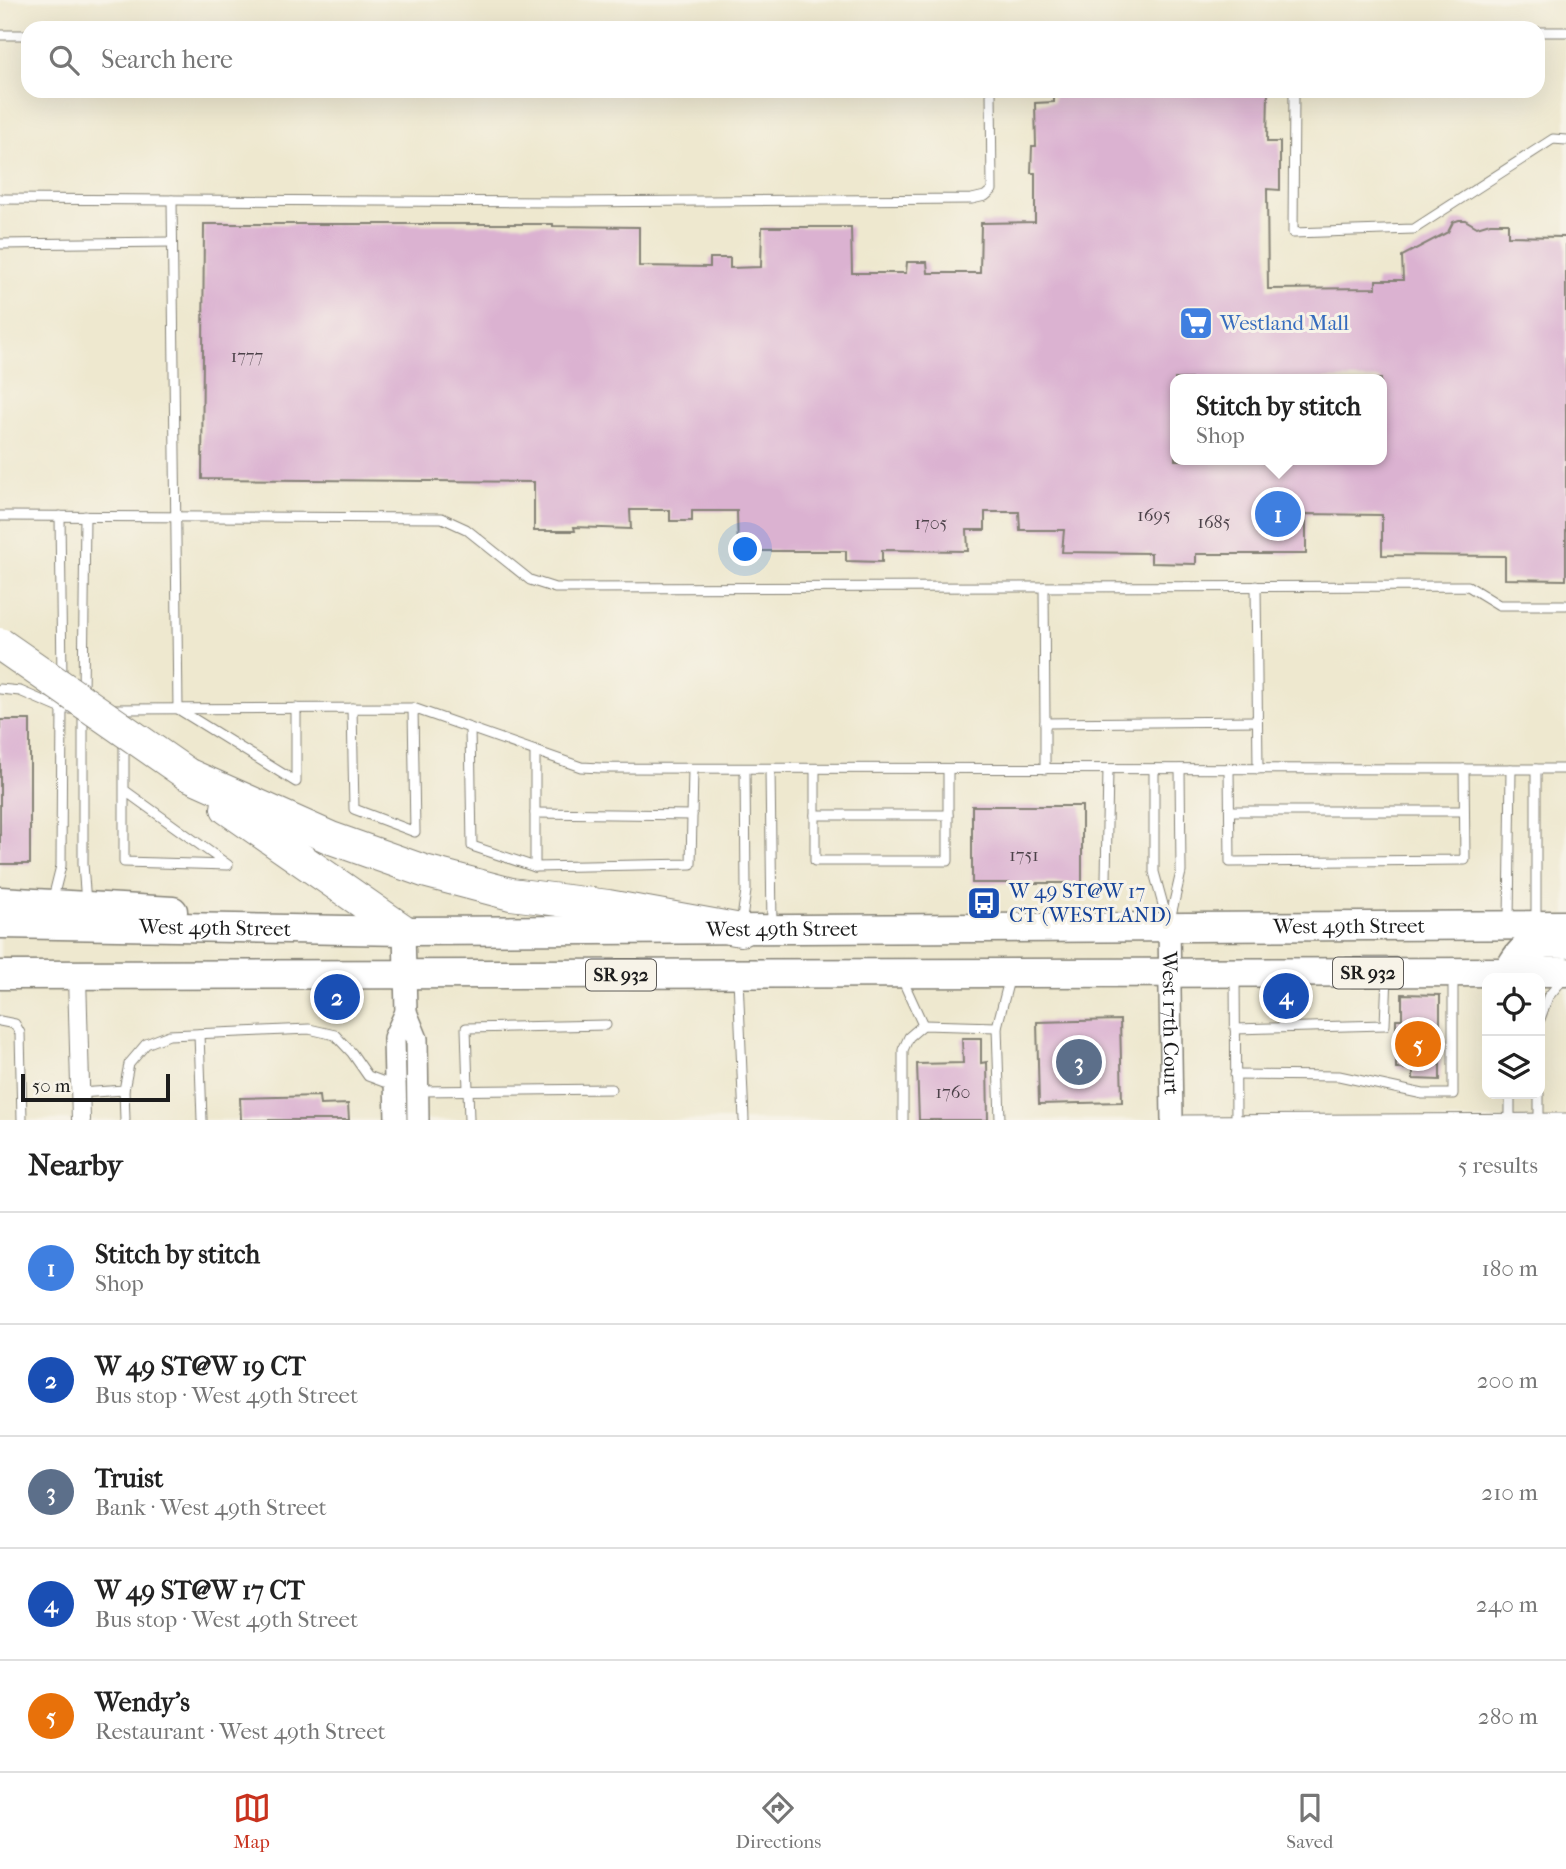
<!DOCTYPE html>
<meta charset="utf-8">
<style>
:root{--surface:#fff;--page:#f2f2f2;--text:#222;--muted:#767676;--line:#e0e0e0;--accent:#c8321e}
body{margin:0;font-family:"IM FELL French Canon",serif;background:var(--page);color:var(--text)}
.controls{position:absolute;right:21px;bottom:21px;display:grid;overflow:hidden;border-radius:14px;box-shadow:0 7px 28px #0002}
.controls button{width:63px;height:63px;display:grid;place-items:center;padding:0;border:0;border-bottom:2px solid var(--line);background:var(--surface);color:var(--text);font:35px sans-serif}
.scale{position:absolute;left:21px;bottom:18px;width:149px;box-sizing:border-box;padding-left:7px;border:4px solid #1c1c1c;border-top:0;font-size:19px;line-height:24px;white-space:nowrap;color:#1c1c1c;-webkit-text-stroke:5px #f7f3e8;paint-order:stroke}
.you{position:absolute;left:746px;top:550px;width:24px;height:24px;margin:-18px;border:5px solid #fff;border-radius:50%;background:#1a73e8;box-shadow:0 0 0 10px #1a73e833}
.badge{display:grid;place-items:center;width:46px;height:46px;border-radius:50%;background:var(--accent);color:#fff;font-size:23px;font-weight:700}
.pin{position:absolute;translate:-50% -50%;border:4px solid #fff;box-shadow:0 2px 7px #0006}
.popup{position:absolute;left:1170px;top:374px;width:217px;height:91px;box-sizing:border-box;display:grid;place-content:center;border-radius:14px;background:var(--surface);filter:drop-shadow(0 2px 5px #0005);font-size:23px;white-space:nowrap;color:var(--muted)}
.popup b{font-size:26px;color:var(--text)}
.popup::after{content:'';position:absolute;left:50%;top:100%;margin-left:-14px;border:14px solid transparent;border-top-color:var(--surface)}
.list{margin:0;padding:0;list-style:none}
h2{display:flex;justify-content:space-between;align-items:center;height:91px;margin:0;padding:0 28px;font-size:30px}
h2 small{font-size:23px;font-weight:400;color:var(--muted)}
.list li{display:grid;grid-template-columns:46px 1fr auto;gap:21px;align-items:center;box-sizing:border-box;height:112px;padding:0 28px;border-top:2px solid var(--line)}
.list b{display:block;font-size:26px;white-space:nowrap}
.list p{margin:0;font-size:23px;white-space:nowrap;color:var(--muted)}
.list em{font-size:23px;font-style:normal;color:var(--muted)}
.icon{flex:none;width:38px;height:38px;fill:none;stroke:currentColor;stroke-width:2;stroke-linecap:round;stroke-linejoin:round}
.map{position:relative;flex:none;width:1566px;height:1120px;overflow:hidden}
.search{position:absolute;background:var(--surface);box-shadow:0 7px 28px #0002;left:21px;right:21px;top:21px;height:77px;display:flex;align-items:center;gap:18px;box-sizing:border-box;padding:0 24px;border-radius:21px;color:var(--muted);font-size:26px}
.sheet{height:651px;background:var(--surface)}
nav{display:flex;justify-content:space-around;align-items:center;box-sizing:border-box;height:98px;border-top:2px solid var(--line);background:var(--surface);font-size:19px;color:var(--muted)}
nav a{display:grid;justify-items:center;gap:4px}
nav .on{color:var(--accent)}
.map>svg:first-child{display:block}
</style>
<div class="map">
<svg width="1566" height="1120" viewBox="0 0 1566 1120">
<rect width="100%" height="100%" fill="#f7f3e8"/>
<filter id="ink" filterUnits="userSpaceOnUse"><feTurbulence type="fractalNoise" baseFrequency=".0143" numOctaves="2"/><feDisplacementMap in="SourceGraphic" scale="14" xChannelSelector="R" yChannelSelector="G"/><feConvolveMatrix kernelMatrix="1 2 1 2 8 2 1 2 1" color-interpolation-filters="sRGB"/></filter>
<filter id="wash" filterUnits="userSpaceOnUse"><feTurbulence type="fractalNoise" baseFrequency=".00686" numOctaves="4" result="noise"/><feDisplacementMap in="SourceGraphic" scale="28" xChannelSelector="R" yChannelSelector="G"/><feGaussianBlur stdDeviation="1.57" result="paint"/><feColorMatrix in="noise" values="0 0 0 0 0 0 0 0 0 0 0 0 0 0 0 0 0 1.4 0 .05"/><feComposite in="paint" operator="in"/></filter>
<g filter="url(#wash)">
<rect width="100%" height="100%" fill="#eee8cf"/>
<g id="blocks">
<g fill="#dbb2d1" fill-rule="evenodd">
<path d="M1054,91H1268L1267,142H1280V190L1267,189L1268,289L1376,288V280H1403L1402,256L1448,232L1453,222L1459,220H1465L1477,227L1490,223H1508V236L1566,237V580L1505,579V556L1382,555V515L1306,514V554H1196V564L1151,563V553L1062,552L1064,530H1020L1019,512H985V530H967L968,551L882,550V562L846,561V551H738L737,511H692V521H670V510H630L631,529L574,527L575,531H534V482L202,479L204,224H553V226L639,227V266L710,267V258H730V268L761,267L762,227H851L852,273H906L907,262H927L928,273H980L981,223L1035,222V173H1031L1032,146H1036L1035,103L1054,102ZM1175,379H1381V460H1175Z"/>
<rect x="0" y="720" width="30" height="144"/>
<rect x="972" y="806" width="110" height="77"/>
<polygon points="1402,994 1440,995 1440,1080 1413,1079 1413,1069 1396,1069 1396,1019 1402,1019"/>
<polygon points="1120,1020 1122,1102 1039,1104 1037,1022"/>
<polygon points="962,1038 981,1038 981,1063 987,1062 988,1120 919,1120 917,1064 963,1063"/>
<polygon points="319,1096 320,1105 348,1104 349,1120 241,1120 240,1098"/>
</g>
</g>
</g>
<g filter="url(#ink)">
<use href="#blocks" fill-opacity="0" stroke="#858276" stroke-width="2"/>
<g fill="none" stroke-linecap="round" stroke-linejoin="round">
<g stroke="#858276" stroke-width="11">
<g id="service">
<polyline points="1538,32 1566,32"/>
<polyline points="0,35 28,35"/>
<polyline points="1294,91 1293,233 1414,229 1553,139 1566,140"/>
<polyline points="0,199 567,202 972,199 985,196 992,190 991,91"/>
<polyline points="172,200 178,709 296,782 296,708"/>
<polyline points="0,244 172,242"/>
<polyline points="0,516 442,518 466,529 530,580 555,588 1468,586 1499,605 1566,605"/>
<polyline points="60,516 62,679"/>
<polyline points="1256,586 1258,769"/>
<polyline points="1044,587 1045,723 1257,721"/>
<polyline points="0,689 20,691 62,709 75,709"/>
<polyline points="83,694 85,516"/>
<polyline points="352,708 354,809 415,832 413,708"/>
<polyline points="110,709 413,708 581,767 601,768 1566,769"/>
<polyline points="83,711 83,864 86,903"/>
<polyline points="1045,723 1045,769"/>
<polyline points="470,728 472,846 535,867 691,864 693,769"/>
<polyline points="124,738 124,862 228,865 124,790"/>
<polyline points="770,769 772,927"/>
<polyline points="815,769 815,861 948,861 948,769"/>
<polyline points="1154,769 1154,872 1168,923"/>
<polyline points="1229,769 1230,862 1465,860 1464,769"/>
<polyline points="1230,811 1464,811"/>
<polyline points="535,813 692,815"/>
<polyline points="815,815 948,815"/>
<polyline points="535,867 535,751"/>
<polyline points="1106,880 1108,769"/>
<polyline points="52,902 61,866 62,703"/>
<polyline points="1509,921 1511,769"/>
<polyline points="1536,923 1536,769"/>
<polyline points="1169,924 1181,872 1180,769"/>
<polyline points="741,925 746,891 745,769"/>
<polyline points="1235,977 1236,1119"/>
<polyline points="738,978 744,1120"/>
<polyline points="902,979 923,1025"/>
<polyline points="1540,1019 1548,997 1563,979"/>
<polyline points="0,1021 15,1024 20,1033 22,1120"/>
<polyline points="1235,1029 1385,1025 1387,974"/>
<polyline points="199,1034 202,1120"/>
<polyline points="1235,1075 1339,1076 1423,1094 1453,1094 1453,976"/>
<polyline points="124,1090 125,1120"/>
<polyline points="418,1091 611,1089"/>
<polyline points="80,1093 124,1090 129,1064 146,1044 169,1035 309,1029 335,1035 352,1053 368,1076 384,1082 395,1082"/>
<polyline points="1510,1094 1510,1117"/>
<polyline points="1539,1117 1539,1094"/>
<polyline points="469,1120 466,1028 606,1025"/>
<polyline points="903,1120 903,1050 909,1037 923,1025 997,1027"/>
<polyline points="1000,1120 997,1027 1010,976"/>
<polyline points="1185,1120 1566,1118"/>
</g>
</g>
<g stroke="#858276" stroke-width="20">
<polyline id="minor" points="77,977 81,1120"/>
</g>
<g stroke="#858276" stroke-width="24">
<g id="tertiary">
<path id="s1" d="M1169,925L1172,1120"/>
<polyline points="404,931 406,1012 417,1039 418,1120"/>
<polyline points="396,1120 394,1038 406,1012"/>
</g>
</g>
<g stroke="#858276" stroke-width="31">
<g id="primary">
<polyline points="0,901 173,911"/>
<path id="s2" d="M0,924L404,931L1566,925"/>
<path d="M1508,972C1525,939 1532,944 1566,944"/>
<polyline points="0,975 1566,972"/>
</g>
</g>
<g stroke="#858276" stroke-width="34">
<g id="motorway">
<polyline points="187,774 331,838 424,871 511,894 608,906 741,930"/>
<polyline points="227,808 404,931"/>
</g>
</g>
<use href="#service" stroke="#fff" stroke-width="9"/>
<use href="#minor" stroke="#fff" stroke-width="18"/>
<use href="#tertiary" stroke="#fff" stroke-width="21"/>
<use href="#primary" stroke="#fff" stroke-width="28"/>
<use href="#motorway" stroke="#fff" stroke-width="32"/>
<g stroke="#858276" stroke-width="34" stroke-linecap="butt">
<polyline id="motorway-bridge" points="0,644 187,774"/>
</g>
<use href="#motorway-bridge" stroke="#fff" stroke-width="32"/>
</g>
</g>
<defs>
<g id="supermarket-square" transform="scale(1.75)"><rect x="-9" y="-9" width="18" height="18" rx="4" fill="#3f7fe0" stroke="#f7f3e8"/><path d="M-6-5.5h2.5l.6 2H6L4.5 2H-2.5L-4.4-4H-6ZM-1.5 3.2a1.3 1.3 0 1 0 .1 0ZM3 3.2a1.3 1.3 0 1 0 .1 0Z" fill="#fff"/></g>
<g id="bus-square" transform="scale(1.75)"><rect x="-9" y="-9" width="18" height="18" rx="4" fill="#1a4fb4" stroke="#f7f3e8"/><path d="M-5-6H5V4H4V6H2V4H-2V6H-4V4H-5ZM-3.5-4V0h7V-4ZM-3.5 1.2v1.5H-2V1.2ZM2 1.2v1.5H3.5V1.2Z" fill="#fff"/></g>
</defs>
<g fill-rule="evenodd">
<use href="#supermarket-square" x="1196" y="323"/>
<use href="#bus-square" x="984" y="903"/>
</g>
<g text-anchor="middle" dominant-baseline="central" stroke-width="6" stroke-linejoin="round" paint-order="stroke">
<g font-size="18" fill="#4c4249">
<text x="247" y="356">1777</text>
<text x="1154" y="515">1695</text>
<text x="1214" y="522">1685</text>
<text x="931" y="523">1705</text>
<text x="1024" y="855">1751</text>
<text x="953" y="1092">1760</text>
</g>
<g fill="#f7f3e8" stroke="#5e5c59" stroke-width="2">
<rect x="1333" y="957.5" width="70" height="31" rx="5"/>
<rect x="586" y="959.5" width="70" height="31" rx="5"/>
</g>
<g font-size="19" font-weight="bold" fill="#1c1c1c">
<text x="1368" y="973">SR 932</text>
<text x="621" y="975">SR 932</text>
</g>
<g font-size="21" fill="#366cbe" stroke="#f7f3e8" text-anchor="start">
<text x="1220" y="323">Westland Mall</text>
</g>
<g font-size="21" fill="#164399" stroke="#f7f3e8" text-anchor="start">
<text x="1009" y="891">W 49 ST@W 17<tspan x="1009" dy="24">CT (WESTLAND)</tspan></text>
</g>
<g font-size="21" fill="#1c1c1c" stroke="#f7f3e8">
<text stroke="none"><textPath href="#s2" startOffset="1349">West 49th Street</textPath></text>
<text stroke="none"><textPath href="#s2" startOffset="215">West 49th Street</textPath></text>
<text stroke="none"><textPath href="#s2" startOffset="782">West 49th Street</textPath></text>
<text stroke="none"><textPath href="#s1" startOffset="98">West 17th Court</textPath></text>
</g>
</g>
</svg>
<div class="controls">
<button><svg class="icon" aria-label="locate" viewBox="0 0 24 24"><circle cx="12" cy="12" r="6"/><path d="M12 2v4M12 18v4M2 12h4M18 12h4"/></svg></button>
<button><svg class="icon" aria-label="layers" viewBox="0 0 24 24"><path d="M12 4l9 5-9 5-9-5zM3 14l9 5 9-5"/></svg></button>
</div>
<div class="scale">50 m</div>
<div class="you"></div>
<div class="pin badge" style="left:1278px;top:514px;background:#3f7fe0">1</div>
<div class="popup"><b>Stitch by stitch</b>Shop</div>
<div class="pin badge" style="left:337px;top:997px;background:#1a4fb4">2</div>
<div class="pin badge" style="left:1079px;top:1062px;background:#5c6f8a">3</div>
<div class="pin badge" style="left:1286px;top:996px;background:#1a4fb4">4</div>
<div class="pin badge" style="left:1418px;top:1044px;background:#e8710a">5</div>
<div class="search"><svg class="icon" aria-label="search" viewBox="0 0 24 24"><circle cx="10" cy="10" r="6"/><path d="M15 15l6 6"/></svg>Search here</div>
</div>
<section class="sheet">
<h2>Nearby<small>5 results</small></h2>
<ul class="list">
<li><span class="badge" style="background:#3f7fe0">1</span><div><b>Stitch by stitch</b><p>Shop</p></div><em>180 m</em></li>
<li><span class="badge" style="background:#1a4fb4">2</span><div><b>W 49 ST@W 19 CT</b><p>Bus stop · West 49th Street</p></div><em>200 m</em></li>
<li><span class="badge" style="background:#5c6f8a">3</span><div><b>Truist</b><p>Bank · West 49th Street</p></div><em>210 m</em></li>
<li><span class="badge" style="background:#1a4fb4">4</span><div><b>W 49 ST@W 17 CT</b><p>Bus stop · West 49th Street</p></div><em>240 m</em></li>
<li><span class="badge" style="background:#e8710a">5</span><div><b>Wendy's</b><p>Restaurant · West 49th Street</p></div><em>280 m</em></li>
</ul>
</section>
<nav>
<a class="on"><svg class="icon" aria-label="map" viewBox="0 0 24 24"><path d="M3 6l6-2 6 2 6-2v14l-6 2-6-2-6 2zM9 4v14M15 6v14"/></svg>Map</a>
<a><svg class="icon" aria-label="directions" viewBox="0 0 24 24"><path d="M12 3l9 9-9 9-9-9zM9 14v-3h6M13 9l2 2-2 2"/></svg>Directions</a>
<a><svg class="icon" aria-label="saved" viewBox="0 0 24 24"><path d="M7 4h10v16l-5-4-5 4z"/></svg>Saved</a>
</nav>
